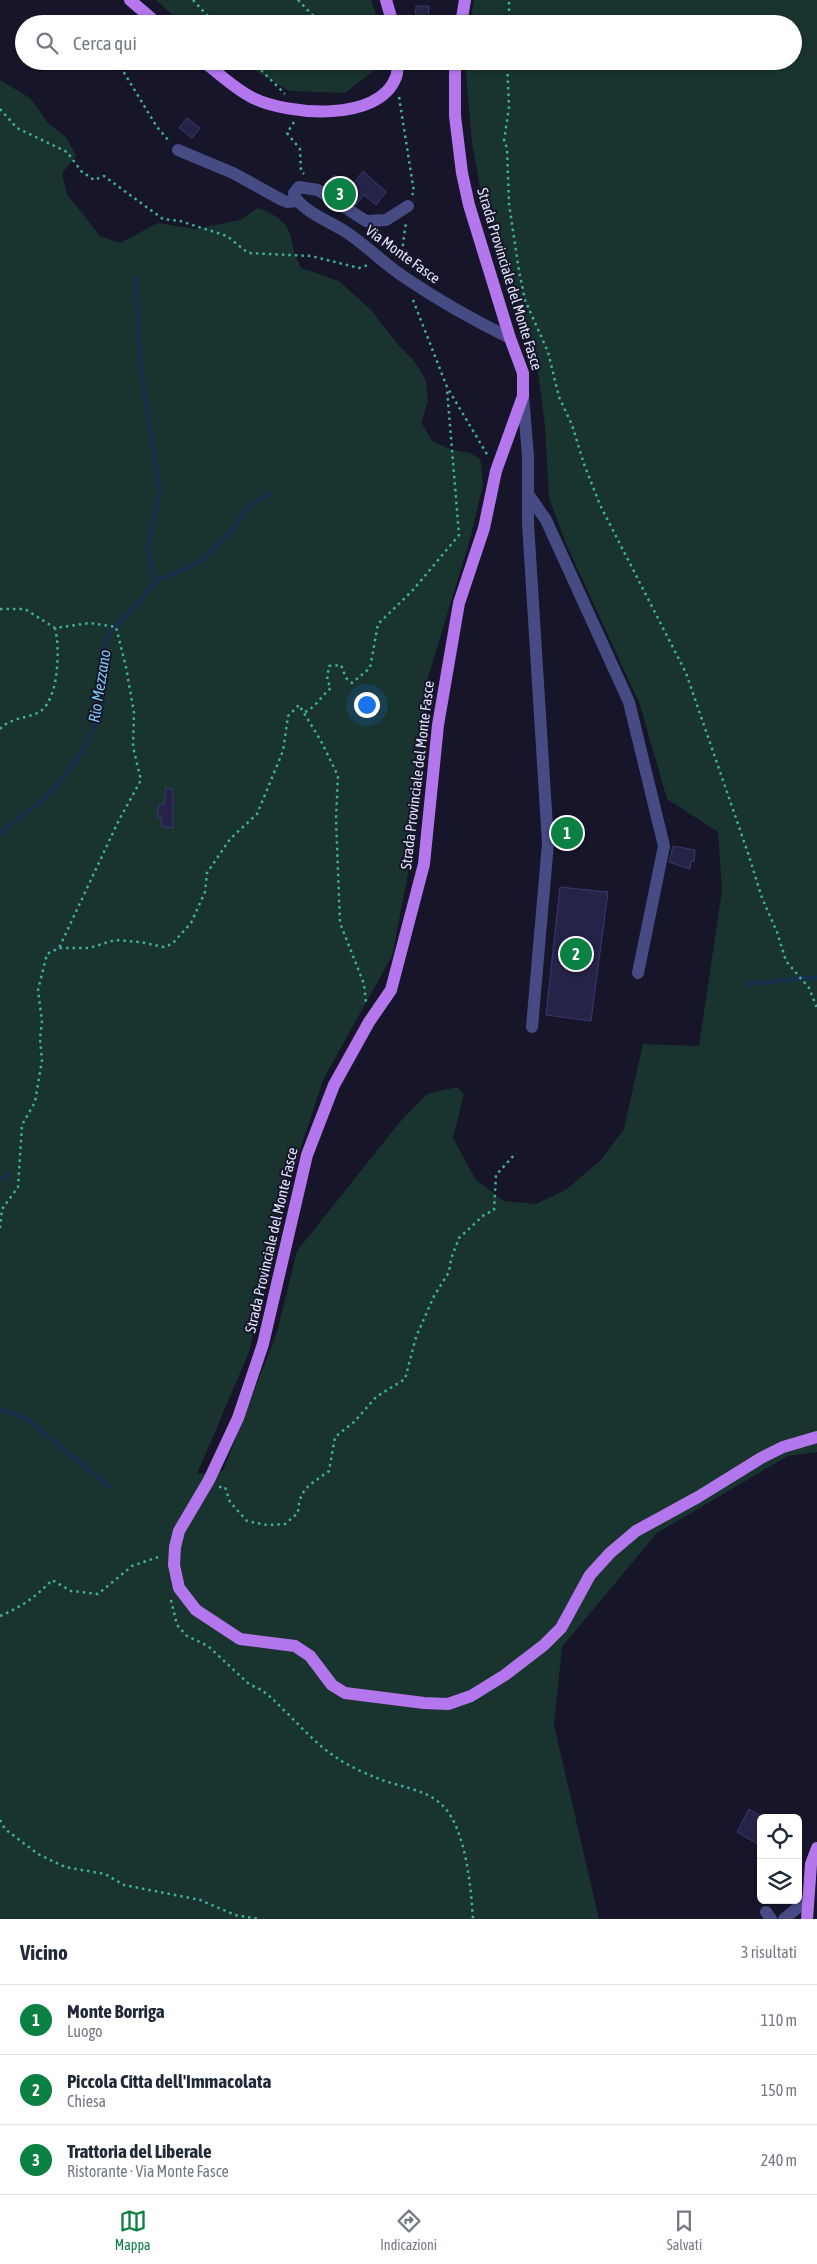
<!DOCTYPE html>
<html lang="it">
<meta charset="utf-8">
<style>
:root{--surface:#fff;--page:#f2f2f3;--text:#1f2937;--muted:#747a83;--line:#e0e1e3;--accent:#0b8043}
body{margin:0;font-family:"Asap Condensed",sans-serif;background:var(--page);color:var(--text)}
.controls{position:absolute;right:15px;bottom:15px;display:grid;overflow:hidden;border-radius:8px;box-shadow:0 1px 4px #0004}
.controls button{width:45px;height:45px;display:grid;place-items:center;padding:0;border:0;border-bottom:1px solid var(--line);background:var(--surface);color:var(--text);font:25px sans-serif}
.you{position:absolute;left:366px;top:704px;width:18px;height:18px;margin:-12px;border:4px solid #fff;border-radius:50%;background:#1a73e8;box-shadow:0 0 0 8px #1a73e833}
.badge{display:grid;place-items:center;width:32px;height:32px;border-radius:50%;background:var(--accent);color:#fff;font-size:16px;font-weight:700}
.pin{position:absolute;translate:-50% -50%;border:2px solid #fff;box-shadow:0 1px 5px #0006}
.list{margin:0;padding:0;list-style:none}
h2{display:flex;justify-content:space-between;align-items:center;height:65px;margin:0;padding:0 20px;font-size:21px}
h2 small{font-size:16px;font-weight:400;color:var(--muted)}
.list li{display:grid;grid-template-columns:32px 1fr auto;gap:15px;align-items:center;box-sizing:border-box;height:70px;padding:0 20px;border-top:1px solid var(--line)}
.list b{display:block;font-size:19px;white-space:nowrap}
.list p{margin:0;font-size:16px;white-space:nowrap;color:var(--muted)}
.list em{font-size:16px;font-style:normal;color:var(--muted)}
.icon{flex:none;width:28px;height:28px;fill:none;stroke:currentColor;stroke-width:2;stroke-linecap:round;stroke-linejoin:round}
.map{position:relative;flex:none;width:817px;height:1919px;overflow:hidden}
.search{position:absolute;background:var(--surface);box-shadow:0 1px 4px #0004;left:15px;right:15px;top:15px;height:55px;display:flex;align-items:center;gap:12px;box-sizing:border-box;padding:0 18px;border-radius:28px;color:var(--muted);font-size:19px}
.sheet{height:275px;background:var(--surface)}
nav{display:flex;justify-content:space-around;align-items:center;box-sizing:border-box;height:70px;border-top:1px solid var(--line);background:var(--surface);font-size:14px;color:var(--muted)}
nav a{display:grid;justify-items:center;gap:2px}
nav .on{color:var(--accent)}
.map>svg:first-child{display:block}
</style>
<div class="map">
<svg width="817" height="1919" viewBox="0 0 817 1919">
<rect width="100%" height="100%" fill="#16152a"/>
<g fill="#19332f">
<polygon points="156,0 371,0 380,24 183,24"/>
<path d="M474,0H817V1452L788,1456L657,1533L562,1647L554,1725L599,1919H0V80L30,98L49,124L66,137L76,156L62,173L67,194L100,236L120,243L158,223L195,229L240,220L258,208C301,225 284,235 301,268L339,281L371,310L399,346L414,361L426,380L428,402L421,422L432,441L452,450L470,453L479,458L481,463L483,484L471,536L427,681L414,843L392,956L324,1078L285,1195L249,1352L197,1474L223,1471L277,1332L297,1251L399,1123L427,1094L457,1087L464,1094L453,1138L476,1180L504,1201L536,1204L567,1189L601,1160L624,1129L643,1044L699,1046L722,890L718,832L667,799L640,705L566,544L549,498L545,426L536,356L506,278L482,199L472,143L465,61H793V24H470Z"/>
<polygon points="239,61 381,61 381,65 345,93 289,91"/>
</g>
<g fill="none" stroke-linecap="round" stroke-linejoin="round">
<g stroke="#17314c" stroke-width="4.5">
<polyline points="136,278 140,362 160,494 147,548 155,582"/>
<polyline points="0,833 43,800 64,777 82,751 96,722 99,676 107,635 139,602 155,582 201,561 232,531 248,506 271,493"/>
<polyline points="749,984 817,977"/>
<polyline points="0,1180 9,1174"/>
<polyline points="0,1409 28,1420 109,1486"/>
</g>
</g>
<g fill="#262348" stroke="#3d3871">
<polygon points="416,6 429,6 428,22 415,21"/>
<polygon points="187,118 200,128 192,138 179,128"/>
<polygon points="363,171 386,192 376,205 364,195 356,205 327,185 334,175 352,186"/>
<polygon points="166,788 173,789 173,828 161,826 162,818 157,817 159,804 164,805"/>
<polygon points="673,846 695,850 694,862 691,861 690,869 669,862"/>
<polygon points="560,887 608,892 591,1021 546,1015"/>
<polygon points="749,1809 761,1816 761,1846 737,1832"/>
</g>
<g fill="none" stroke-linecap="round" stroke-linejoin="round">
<g stroke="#41af9c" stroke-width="2.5" stroke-dasharray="2.5 4" stroke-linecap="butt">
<polyline points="193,0 215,24"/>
<polyline points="298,0 321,24"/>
<polyline points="509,24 509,0"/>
<polyline points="117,61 157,127 169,141"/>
<polyline points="252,61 285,94"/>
<polyline points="377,61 384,70"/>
<polyline points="507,61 509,107 504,141 507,148 509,204 519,271 525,300 548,352 559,397 572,425 584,464 600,505 686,673 749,856 762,898 777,932 786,961 809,988 817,1008"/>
<polyline points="399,97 414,192 412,195"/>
<polyline points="0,109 17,128 67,152 81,171 94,180 104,176 163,219 180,221 227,236 248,253 311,256 359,268 368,265"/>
<polyline points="294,122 287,133 300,149 301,171 304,174"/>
<polyline points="401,259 406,222"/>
<polyline points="413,300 447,387 488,456"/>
<polyline points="0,609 25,609 55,628 90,623 116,627 126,667 134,713 133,747 141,780 118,822 59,948"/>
<path d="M305,712C316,707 321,696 331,688L327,680L329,666L341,665L346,678L352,683L370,668L378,624L413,590L459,535L447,389"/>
<path d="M0,729C12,716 31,719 42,710C59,695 60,648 55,628"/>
<polyline points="0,1228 2,1209 18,1187 22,1125 35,1102 42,1060 40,1039 42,1021 38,990 47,954 59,948 89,948 115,940 140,942 164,947 172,944 191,923 205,892 207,873 230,839 257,814 283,751 288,716 299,705 321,741 338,776 336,819 340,923 364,984 366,1003"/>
<path d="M219,1487H225L230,1502L247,1521L267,1525L285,1524L298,1513C299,1488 310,1485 329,1471L335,1437L354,1422L376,1397L405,1379L416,1337L434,1296L449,1272L451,1259L459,1238L484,1215L494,1210L496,1175L516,1153"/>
<path d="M171,1600L177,1625L187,1636L208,1646L250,1685C266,1690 274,1701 286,1712C302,1728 318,1746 337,1758C349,1766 364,1773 377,1778C398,1787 427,1789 443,1806C466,1829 471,1888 473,1919"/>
<path d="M0,1616C21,1607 36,1597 52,1580L71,1591L98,1594L132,1566L161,1556"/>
<polyline points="0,1820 5,1829 38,1854 65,1867 105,1874 124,1885 200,1900 235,1915 259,1919"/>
</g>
<g stroke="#464b83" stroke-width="12">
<polyline points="178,150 233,173 282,200 287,202 298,201"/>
<path d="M408,206L386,220L366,221L318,190L299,187L294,193C297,209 333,223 346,232C366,245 383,263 404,277C438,300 473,320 510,338"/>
<polyline points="523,396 528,456 528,523 548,843 532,1027"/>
<polyline points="528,494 546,520 629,702 664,846 638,973"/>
<polyline points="766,1912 771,1919"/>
<polyline points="784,1919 808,1899"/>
</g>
<g stroke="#b376ed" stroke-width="12">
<polyline points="130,0 158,24"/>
<polyline points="386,0 393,24"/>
<polyline points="461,24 465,0"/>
<path d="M203,61C218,73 235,89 253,98C288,115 379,123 396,77C398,72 397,66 398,61"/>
<polyline points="455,61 455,116 462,173 469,205 510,338 523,373 523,396 496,471 484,528 459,603 438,725 424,864 391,990 369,1022 334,1085 307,1155 263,1344 238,1418 209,1480 179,1531 175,1547 174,1565 179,1588 196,1610 240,1639 295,1646 310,1656 332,1685 345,1693 424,1703 448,1704 471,1696 505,1675 544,1645 561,1628 590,1575 610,1553 636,1531 698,1497 761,1458 783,1447 817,1437"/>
<polyline points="807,1919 811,1864 817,1848"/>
</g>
</g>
<g text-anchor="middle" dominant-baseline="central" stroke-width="4" stroke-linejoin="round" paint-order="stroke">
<g font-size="15" fill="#e1e2fb" stroke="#16152a">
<text transform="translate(403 254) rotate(36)">Via Monte Fasce</text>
<text transform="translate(510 279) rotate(73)">Strada Provinciale del Monte Fasce</text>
<text transform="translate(417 775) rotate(-83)">Strada Provinciale del Monte Fasce</text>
<text transform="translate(271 1240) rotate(-77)">Strada Provinciale del Monte Fasce</text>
</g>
<g font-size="16" font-style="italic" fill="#7dc7ee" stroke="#16152a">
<text transform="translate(99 686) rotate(-81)">Rio Mezzano</text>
</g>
</g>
</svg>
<div class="controls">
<button><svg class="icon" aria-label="locate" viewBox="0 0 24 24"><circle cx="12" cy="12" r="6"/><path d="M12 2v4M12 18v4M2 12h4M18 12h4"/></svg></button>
<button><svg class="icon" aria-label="layers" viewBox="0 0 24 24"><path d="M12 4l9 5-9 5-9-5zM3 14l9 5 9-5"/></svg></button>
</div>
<div class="you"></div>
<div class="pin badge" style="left:567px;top:833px">1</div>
<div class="pin badge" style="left:576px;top:954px">2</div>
<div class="pin badge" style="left:340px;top:194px">3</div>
<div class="search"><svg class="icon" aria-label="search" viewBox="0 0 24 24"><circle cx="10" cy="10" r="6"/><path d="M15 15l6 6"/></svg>Cerca qui</div>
</div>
<section class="sheet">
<h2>Vicino<small>3 risultati</small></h2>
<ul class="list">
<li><span class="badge">1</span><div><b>Monte Borriga</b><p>Luogo</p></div><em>110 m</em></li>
<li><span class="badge">2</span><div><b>Piccola Citta dell'Immacolata</b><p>Chiesa</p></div><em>150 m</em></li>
<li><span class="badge">3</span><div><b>Trattoria del Liberale</b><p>Ristorante · Via Monte Fasce</p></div><em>240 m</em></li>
</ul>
</section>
<nav>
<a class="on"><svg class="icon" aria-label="map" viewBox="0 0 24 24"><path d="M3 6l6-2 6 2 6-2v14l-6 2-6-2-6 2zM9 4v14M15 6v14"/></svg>Mappa</a>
<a><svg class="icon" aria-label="directions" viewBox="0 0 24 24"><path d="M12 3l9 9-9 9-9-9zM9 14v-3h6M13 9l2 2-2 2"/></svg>Indicazioni</a>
<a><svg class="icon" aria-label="saved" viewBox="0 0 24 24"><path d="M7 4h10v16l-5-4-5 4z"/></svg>Salvati</a>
</nav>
